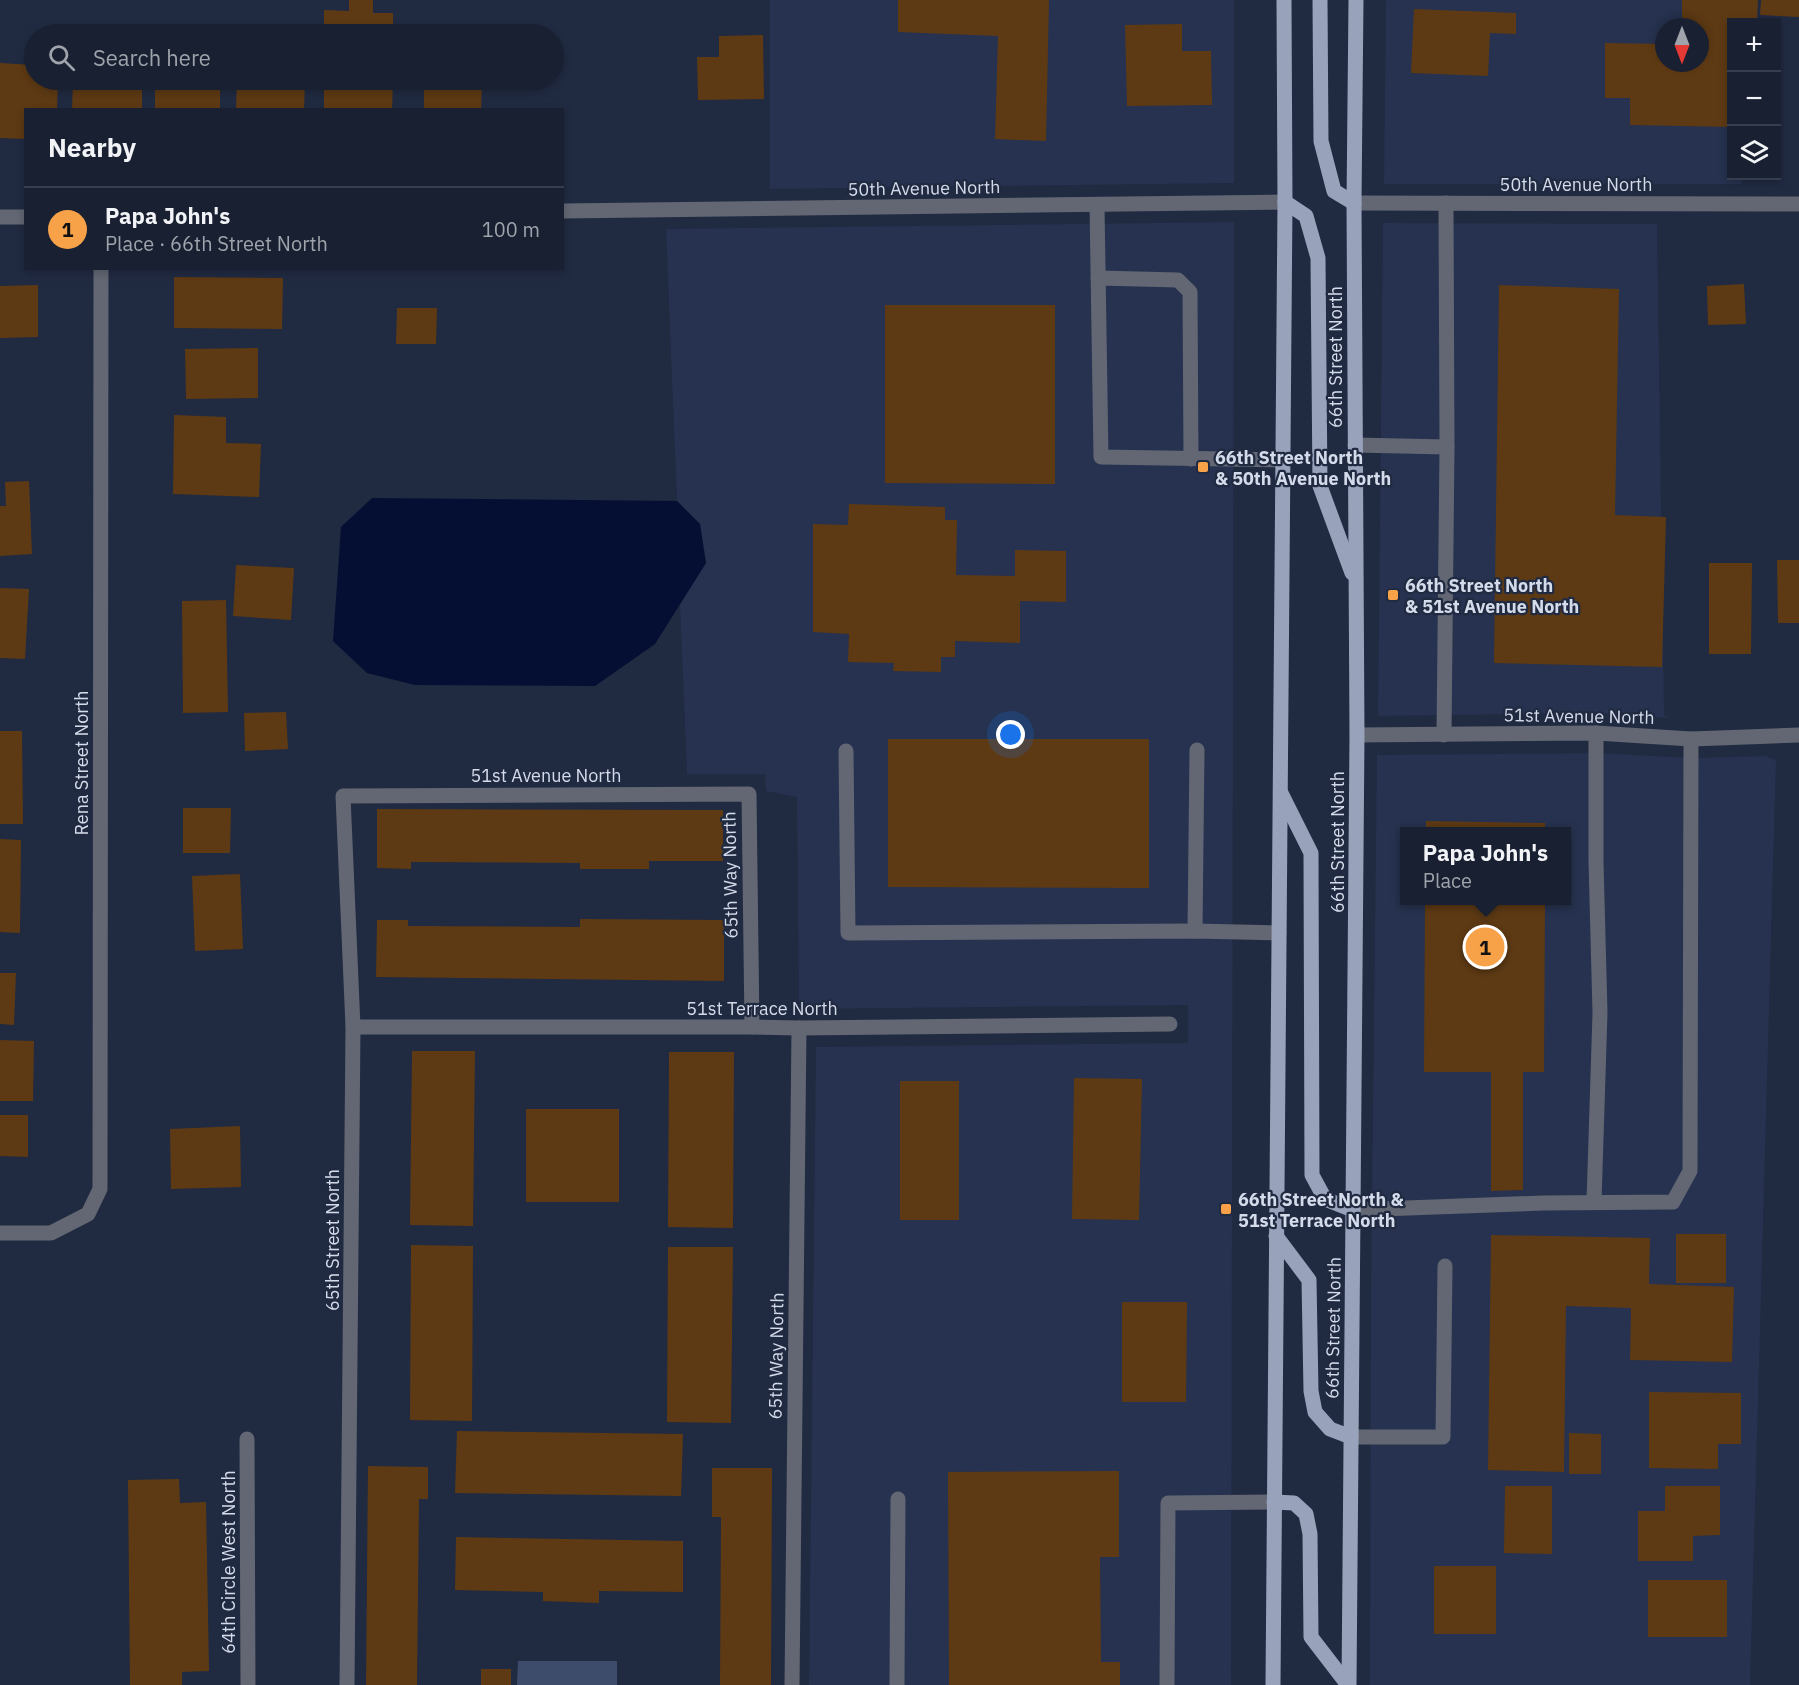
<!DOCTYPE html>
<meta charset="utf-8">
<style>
:root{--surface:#182031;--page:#212839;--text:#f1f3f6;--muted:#9fa3ab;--line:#363e4d;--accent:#f7a149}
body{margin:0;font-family:"IBM Plex Sans",sans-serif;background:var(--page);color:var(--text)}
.controls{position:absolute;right:18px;top:18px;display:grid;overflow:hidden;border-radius:0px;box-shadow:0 3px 9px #0003}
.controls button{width:54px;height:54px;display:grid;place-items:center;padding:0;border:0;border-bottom:2px solid var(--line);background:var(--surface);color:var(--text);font:30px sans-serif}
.compass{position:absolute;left:1655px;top:18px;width:54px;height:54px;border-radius:50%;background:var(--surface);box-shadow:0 3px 9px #0003;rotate:180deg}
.you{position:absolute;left:1011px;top:735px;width:21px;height:21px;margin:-15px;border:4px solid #fff;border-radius:50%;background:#1a73e8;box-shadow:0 0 0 9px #1a73e833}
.badge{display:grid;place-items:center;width:39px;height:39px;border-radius:50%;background:var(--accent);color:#111;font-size:20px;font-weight:700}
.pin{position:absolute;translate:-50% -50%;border:3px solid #fff;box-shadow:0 2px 6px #0006}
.popup{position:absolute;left:1400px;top:827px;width:171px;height:78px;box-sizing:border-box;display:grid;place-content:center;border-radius:0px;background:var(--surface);filter:drop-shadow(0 2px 4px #0005);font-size:20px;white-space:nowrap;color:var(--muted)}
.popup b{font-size:22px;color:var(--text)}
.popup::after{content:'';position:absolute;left:50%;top:100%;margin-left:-12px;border:12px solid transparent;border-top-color:var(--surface)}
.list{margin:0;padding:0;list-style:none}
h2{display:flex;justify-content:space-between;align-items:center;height:78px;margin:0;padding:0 24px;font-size:26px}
h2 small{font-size:20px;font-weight:400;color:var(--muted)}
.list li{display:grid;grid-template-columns:39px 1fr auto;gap:18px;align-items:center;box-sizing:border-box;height:84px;padding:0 24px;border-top:2px solid var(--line)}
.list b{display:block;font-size:22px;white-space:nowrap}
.list p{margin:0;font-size:20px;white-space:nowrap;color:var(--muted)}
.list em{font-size:20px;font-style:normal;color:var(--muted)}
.icon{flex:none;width:33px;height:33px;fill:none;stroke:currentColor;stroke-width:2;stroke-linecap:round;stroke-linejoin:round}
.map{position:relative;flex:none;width:1799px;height:1685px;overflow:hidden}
.search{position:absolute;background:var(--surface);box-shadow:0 3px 9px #0003;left:24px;top:24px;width:540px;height:66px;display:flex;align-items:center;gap:15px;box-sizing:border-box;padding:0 21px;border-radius:33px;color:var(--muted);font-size:22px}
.panel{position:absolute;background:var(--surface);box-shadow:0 3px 9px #0003;left:24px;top:108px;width:540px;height:162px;border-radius:0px}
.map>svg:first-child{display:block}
</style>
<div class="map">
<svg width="1799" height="1685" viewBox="0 0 1799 1685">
<rect width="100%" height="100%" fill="#202a41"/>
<g fill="#26324f" fill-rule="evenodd">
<polygon points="770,0 1234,0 1234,183 770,189"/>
<path d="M1386,0H1749L1748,22H1732V176H1741V184H1384ZM1664,27H1700V63H1664Z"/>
<polygon points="1234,222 1231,1685 809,1685 816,1047 1188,1043 1188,1005 799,1009 797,797 766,791 765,774 687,774 680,604 706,563 700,524 677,501 666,229"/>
<polygon points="1383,223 1657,224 1664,715 1669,718 1596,713 1378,716"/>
<path d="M1596,753L1691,758L1766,756L1776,760L1750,1685H1370L1371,1288L1377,755ZM1404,832H1566V900H1404Z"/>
</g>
<polygon fill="#3e4c6b" points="518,1661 617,1661 617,1685 517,1685"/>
<polygon fill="#050f33" points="372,498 677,501 700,524 706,563 655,644 595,686 415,685 367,673 333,641 341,527"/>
<g fill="#5e3a14">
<polygon points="349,0 373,0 373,13 393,13 393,34 324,34 324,10 349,11"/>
<polygon points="898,0 1049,0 1046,141 995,139 998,36 898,32"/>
<polygon points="1682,0 1758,0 1757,22 1732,22 1732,127 1630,125 1630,98 1605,98 1605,43 1664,44 1664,63 1700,63 1700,27 1682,27"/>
<polygon points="1761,0 1799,0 1799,17 1760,15"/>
<polygon points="1414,9 1516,13 1516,34 1490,33 1488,76 1411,73"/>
<polygon points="1182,24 1182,51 1211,51 1212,105 1127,106 1125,25"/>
<polygon points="763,35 764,99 698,100 697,57 719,57 719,36"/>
<polygon points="0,63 34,65 34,80 58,80 57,110 26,110 26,139 0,138"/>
<polygon points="73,80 142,80 142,110 72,110"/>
<rect x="155" y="80" width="65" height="30"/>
<polygon points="237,80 305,80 304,110 236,110"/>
<polygon points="324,80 393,80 392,110 324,110"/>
<polygon points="424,80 482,80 481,110 424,110"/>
<polygon points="174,277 283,278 282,329 174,328"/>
<polygon points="1744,284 1746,324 1708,325 1707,286"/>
<polygon points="38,285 38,337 0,338 0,286"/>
<polygon points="1499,285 1619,289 1615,515 1666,517 1662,667 1494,663"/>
<polygon points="885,305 1055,305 1055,484 885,483"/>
<polygon points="397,308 437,308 436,344 396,344"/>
<polygon points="258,348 258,398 186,399 185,349"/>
<polygon points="174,415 226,417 226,443 261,444 259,497 173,494"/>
<polygon points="29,481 32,554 0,556 0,506 6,506 5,482"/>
<polygon points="849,504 945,507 945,520 957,520 956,575 1015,576 1015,550 1066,551 1066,602 1020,601 1020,643 955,641 955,657 941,657 941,672 893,671 894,663 848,662 849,634 813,632 813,524 848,525"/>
<polygon points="1777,560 1799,560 1799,623 1778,623"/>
<polygon points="1709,563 1752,563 1751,654 1709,654"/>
<polygon points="236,565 294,568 291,620 233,616"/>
<polygon points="0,588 29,589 25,659 0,658"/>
<polygon points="226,600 228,712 183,713 182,601"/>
<polygon points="286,712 288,749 245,751 244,713"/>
<polygon points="0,731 22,731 23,824 0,824"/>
<polygon points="888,739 1149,739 1149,888 888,887"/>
<polygon points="183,808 231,808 230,853 183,853"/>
<polygon points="377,809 723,810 723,861 649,861 649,869 580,869 580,863 411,862 411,869 377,868"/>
<polygon points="1426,821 1545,823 1545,832 1426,832"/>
<polygon points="0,839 21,840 20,933 0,932"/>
<polygon points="240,874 243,949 195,951 192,876"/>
<polygon points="1425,900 1545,900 1544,1072 1523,1072 1523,1190 1491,1191 1491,1072 1424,1072"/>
<polygon points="580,919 724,920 724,981 376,977 377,920 408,920 408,926 580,927"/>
<polygon points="0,973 16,973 14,1025 0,1024"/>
<polygon points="0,1040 34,1041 33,1101 0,1101"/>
<polygon points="412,1051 475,1051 473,1226 410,1225"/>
<polygon points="669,1052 734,1052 733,1228 668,1227"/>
<polygon points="1074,1078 1142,1079 1139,1220 1072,1219"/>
<rect x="900" y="1081" width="59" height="139"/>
<rect x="526" y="1109" width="93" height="93"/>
<polygon points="0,1115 28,1115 28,1157 0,1156"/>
<polygon points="240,1126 241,1187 171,1189 170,1129"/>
<rect x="1676" y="1234" width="50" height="49"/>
<polygon points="1491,1235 1650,1238 1649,1284 1734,1287 1732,1362 1630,1360 1631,1308 1566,1306 1564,1472 1488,1470"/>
<polygon points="411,1245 473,1246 472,1421 410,1420"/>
<polygon points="668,1247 733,1247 731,1423 667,1422"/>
<polygon points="1122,1302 1187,1302 1186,1402 1122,1402"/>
<polygon points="1649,1392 1741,1393 1741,1444 1718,1444 1718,1469 1649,1468"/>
<polygon points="457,1431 683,1434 681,1496 455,1493"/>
<polygon points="1569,1433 1601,1434 1601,1474 1569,1474"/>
<polygon points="368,1466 428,1467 428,1499 419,1499 417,1685 366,1685"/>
<polygon points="712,1468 772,1468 771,1685 720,1685 721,1517 712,1517"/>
<polygon points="1119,1471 1119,1557 1100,1557 1101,1662 1120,1662 1120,1685 949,1685 948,1472"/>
<polygon points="179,1479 180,1503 206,1502 209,1671 182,1672 182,1685 130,1685 128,1480"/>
<polygon points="1505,1486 1552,1486 1552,1554 1504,1553"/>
<polygon points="1665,1486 1720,1486 1720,1535 1693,1536 1693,1561 1638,1561 1638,1511 1665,1511"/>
<polygon points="456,1537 683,1541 683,1592 599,1591 599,1603 543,1601 543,1592 455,1590"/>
<rect x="1434" y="1566" width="62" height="68"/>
<rect x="1648" y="1580" width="79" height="57"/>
<rect x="481" y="1669" width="30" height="16"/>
</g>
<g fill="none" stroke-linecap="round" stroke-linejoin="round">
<g stroke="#626773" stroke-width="15">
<polyline points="1097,205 1101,457 1283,460"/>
<polyline points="1098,278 1178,280 1190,292 1191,459"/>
<polyline points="1355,445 1447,447"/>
<polyline points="1444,735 1447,447 1446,203"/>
<polyline points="846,751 848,933 1195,931 1279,933"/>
<polyline points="1195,931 1197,750"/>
<polyline points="1594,1202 1600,1013 1596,861 1596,733"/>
<polyline points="1353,1210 1543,1203 1673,1202 1690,1171 1691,739"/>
<polyline points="1351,1437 1443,1437 1445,1266"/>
<polyline points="897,1685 898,1499"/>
<polyline points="1167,1685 1168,1503 1274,1502"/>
</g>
<g stroke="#626773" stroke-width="15">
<polyline points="1354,203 1799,204"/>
<polyline points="562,211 1285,202"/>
<polyline points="0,217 26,217"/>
<polyline points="1357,735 1596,733 1691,739 1799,735"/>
<polyline points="353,1027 752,1027 799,1028 1170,1024"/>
<polyline points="0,1233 51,1233 88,1214 100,1189 101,268"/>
<polyline points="247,1439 248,1685"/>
<polyline points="347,1685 353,1027 343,796 749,794 752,1027"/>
<polyline points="792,1685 799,1028"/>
</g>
<g stroke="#98a3bb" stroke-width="15">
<polyline points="1320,0 1321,141 1334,191 1354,203"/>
<polyline points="1285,202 1306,216 1318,258 1320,486 1352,573"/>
<polyline points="1281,793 1311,853 1312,1175 1325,1199 1353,1210"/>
<polyline points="1276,1236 1309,1280 1311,1391 1315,1412 1330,1429 1351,1437"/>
<polyline points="1274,1502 1294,1503 1306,1514 1310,1534 1311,1637 1348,1685"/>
<polyline points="1273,1685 1285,202 1284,0"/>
<polyline points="1349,1685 1357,735 1354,203 1356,0"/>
</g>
</g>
<g fill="#f7a149" stroke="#202a41" stroke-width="2">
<rect x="1197" y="461" width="12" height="12" rx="3"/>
<rect x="1387" y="589" width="12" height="12" rx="3"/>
<rect x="1220" y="1203" width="12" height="12" rx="3"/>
</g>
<g text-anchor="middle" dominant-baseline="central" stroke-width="4.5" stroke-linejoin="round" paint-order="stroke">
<g font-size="18" fill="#d4dbea" stroke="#202a41">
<text x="1576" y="184">50th Avenue North</text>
<text transform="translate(924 188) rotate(-1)">50th Avenue North</text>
<text transform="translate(1335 357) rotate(-90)">66th Street North</text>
<text transform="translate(1579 716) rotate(1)">51st Avenue North</text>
<text transform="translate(81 763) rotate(-90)">Rena Street North</text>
<text x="546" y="775">51st Avenue North</text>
<text transform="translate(1337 842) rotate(-90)">66th Street North</text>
<text transform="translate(730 875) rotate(-91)">65th Way North</text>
<text x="762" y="1008">51st Terrace North</text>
<text transform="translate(332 1240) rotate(-90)">65th Street North</text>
<text transform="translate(1333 1328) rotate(-89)">66th Street North</text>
<text transform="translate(776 1356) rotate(-89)">65th Way North</text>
<text transform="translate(228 1562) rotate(-90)">64th Circle West North</text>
</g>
<g font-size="18" font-weight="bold" fill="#d4dbea" stroke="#202a41" text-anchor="start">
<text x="1215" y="457">66th Street North<tspan x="1215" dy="21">&amp; 50th Avenue North</tspan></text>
<text x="1405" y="585">66th Street North<tspan x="1405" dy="21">&amp; 51st Avenue North</tspan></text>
<text x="1238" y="1199">66th Street North &amp;<tspan x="1238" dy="21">51st Terrace North</tspan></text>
</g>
</g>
</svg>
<div class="controls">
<button>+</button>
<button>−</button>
<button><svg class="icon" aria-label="layers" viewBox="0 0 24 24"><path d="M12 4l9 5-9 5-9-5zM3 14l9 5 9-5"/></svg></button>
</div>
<svg class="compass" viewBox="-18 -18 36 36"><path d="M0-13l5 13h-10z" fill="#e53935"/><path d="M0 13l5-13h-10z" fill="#9fa3ab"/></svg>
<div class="you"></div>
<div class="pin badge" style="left:1485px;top:947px">1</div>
<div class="popup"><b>Papa John's</b>Place</div>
<div class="search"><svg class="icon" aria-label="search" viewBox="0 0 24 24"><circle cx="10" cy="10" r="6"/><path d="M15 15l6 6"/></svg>Search here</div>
<section class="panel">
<h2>Nearby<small></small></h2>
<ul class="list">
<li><span class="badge">1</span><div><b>Papa John's</b><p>Place · 66th Street North</p></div><em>100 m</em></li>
</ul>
</section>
</div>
